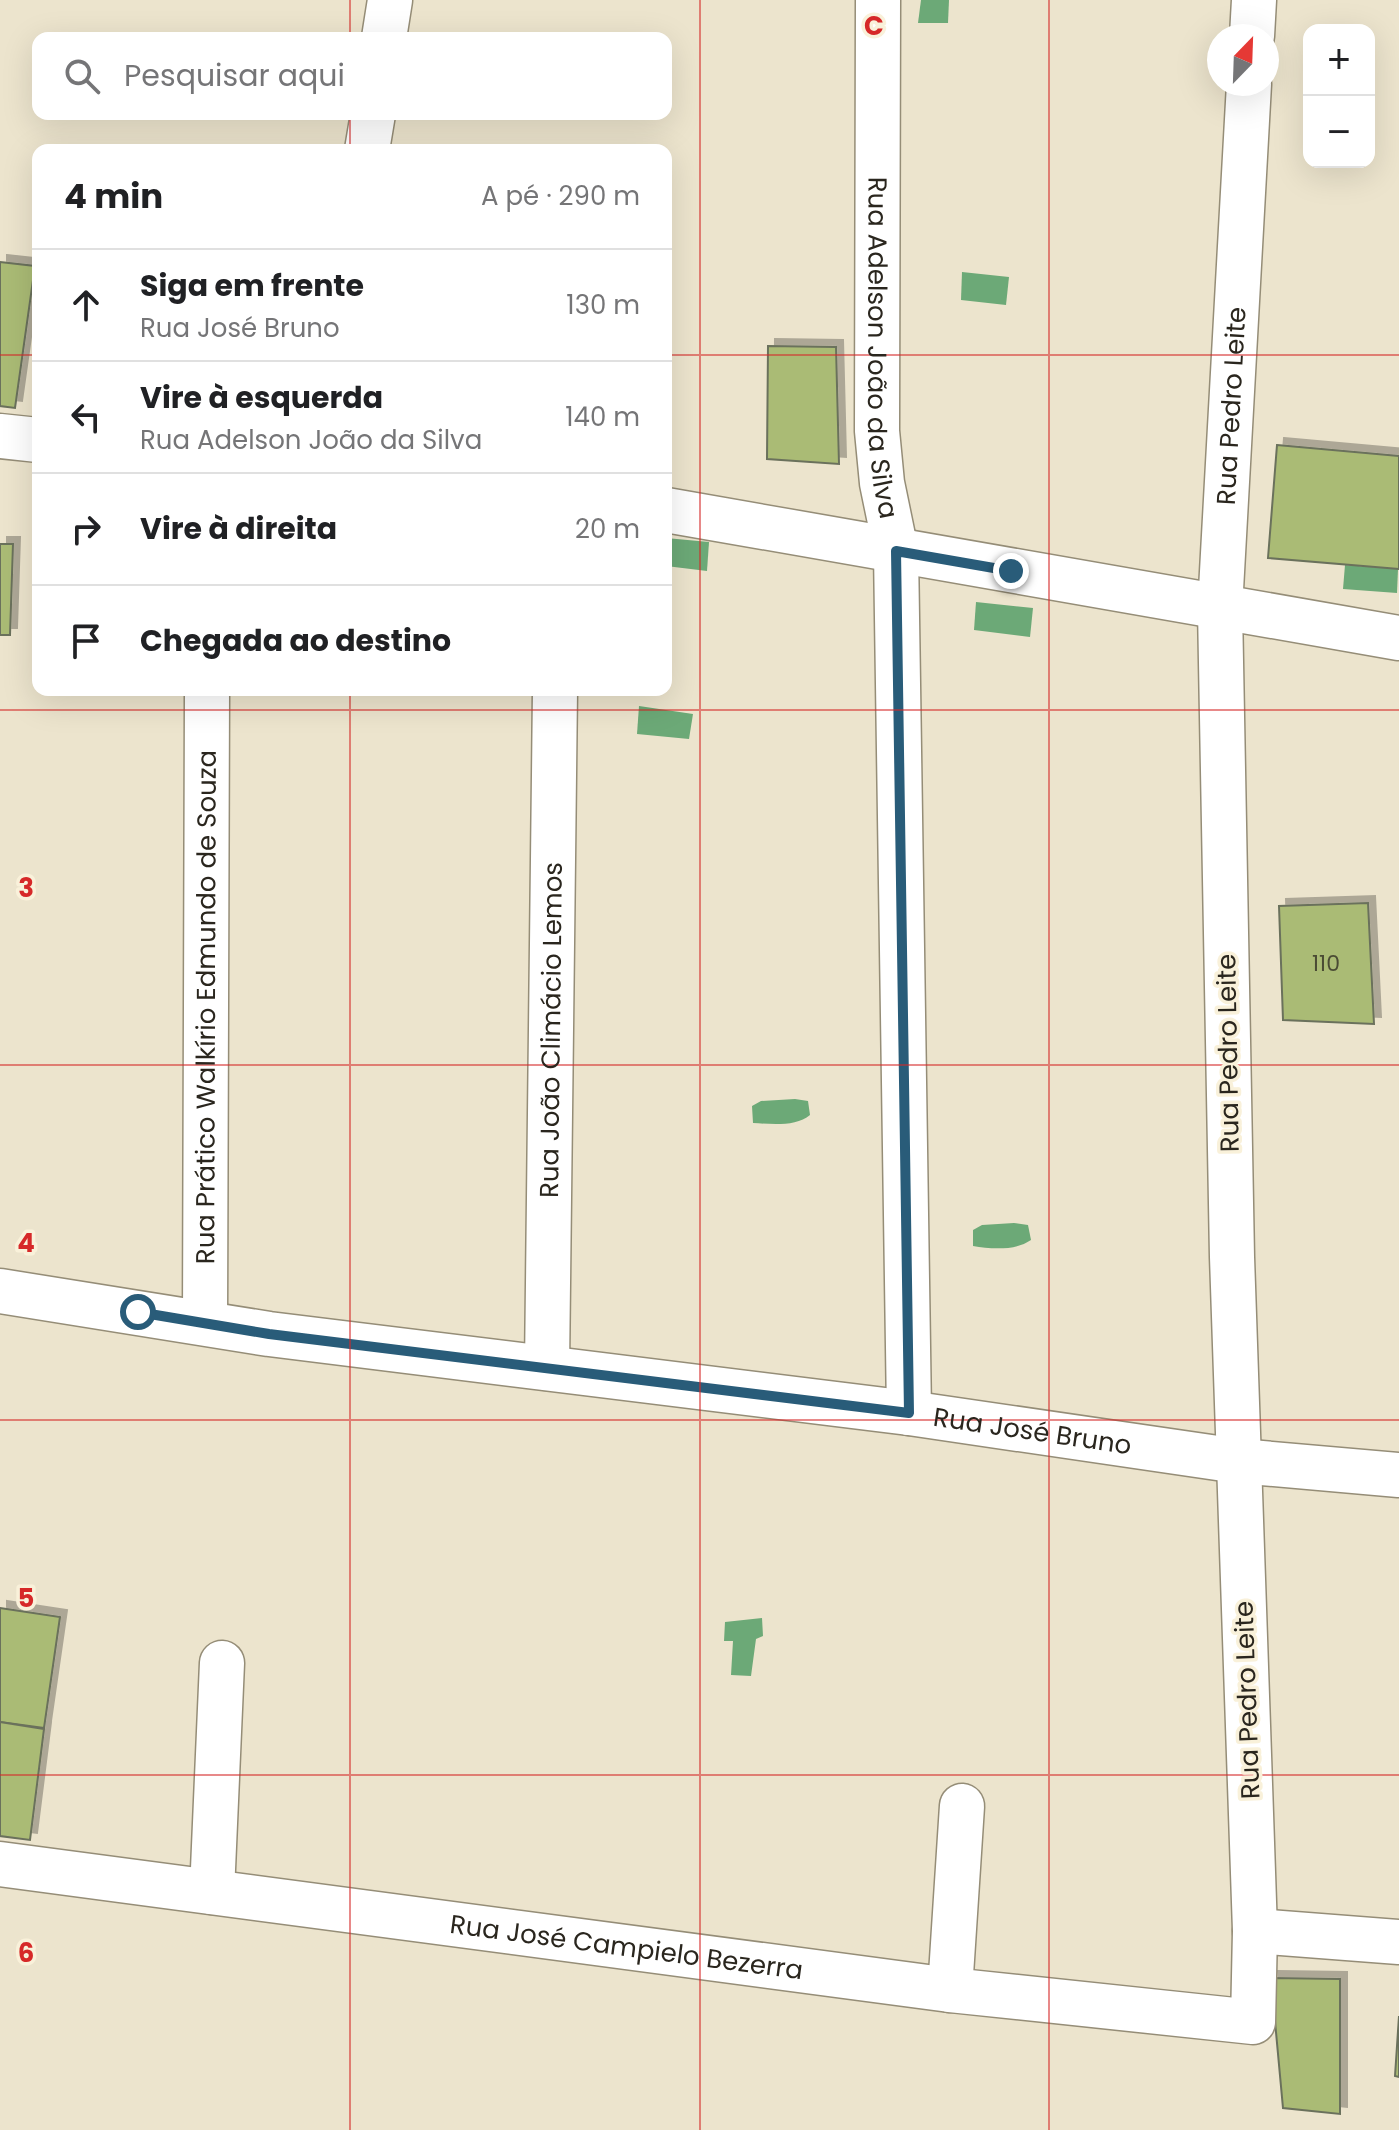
<!DOCTYPE html>
<html lang="pt">
<meta charset="utf-8">
<style>
:root{--surface:#fff;--page:#f2f2f2;--text:#202124;--muted:#757577;--line:#e0e0e0}
body{margin:0;font-family:Poppins,sans-serif;background:var(--page);color:var(--text)}
.controls{position:absolute;right:24px;top:24px;display:grid;overflow:hidden;border-radius:16px;box-shadow:0 8px 32px #0002}
.controls button{width:72px;height:72px;display:grid;place-items:center;padding:0;border:0;border-bottom:2px solid var(--line);background:var(--surface);color:var(--text);font:40px sans-serif}
.compass{position:absolute;left:1207px;top:24px;width:72px;height:72px;border-radius:50%;background:var(--surface);box-shadow:0 8px 32px #0002;rotate:23deg}
.stop{position:absolute;width:24px;height:24px;margin:-18px;border:6px solid #295c79;border-radius:50%;background:#fff}
.stop.end{background:#295c79;border-color:#fff;box-shadow:0 2px 8px #0008}
.list{margin:0;padding:0;list-style:none}
h2{display:flex;justify-content:space-between;align-items:center;height:104px;margin:0;padding:0 32px;font-size:34px}
h2 small{font-size:26px;font-weight:400;color:var(--muted)}
.list li{display:grid;grid-template-columns:52px 1fr auto;gap:24px;align-items:center;box-sizing:border-box;height:112px;padding:0 32px;border-top:2px solid var(--line)}
.list b{display:block;font-size:30px;white-space:nowrap}
.list p{margin:0;font-size:26px;white-space:nowrap;color:var(--muted)}
.list em{font-size:26px;font-style:normal;color:var(--muted)}
.icon{flex:none;width:44px;height:44px;fill:none;stroke:currentColor;stroke-width:2;stroke-linecap:round;stroke-linejoin:round}
.map{position:relative;flex:none;width:1399px;height:2130px;overflow:hidden}
.search{position:absolute;background:var(--surface);box-shadow:0 8px 32px #0002;left:32px;top:32px;width:640px;height:88px;display:flex;align-items:center;gap:20px;box-sizing:border-box;padding:0 28px;border-radius:16px;color:var(--muted);font-size:30px}
.panel{position:absolute;background:var(--surface);box-shadow:0 8px 32px #0002;left:32px;top:144px;width:640px;height:552px;border-radius:16px}
.map>svg:first-child{display:block}
</style>
<div class="map">
<svg width="1399" height="2130" viewBox="0 0 1399 2130">
<defs>
<filter id="shadow"><feDropShadow dx="7" dy="-7" stdDeviation="0" flood-color="#0004"/></filter>
</defs>
<rect width="100%" height="100%" fill="#ece4cd"/>
<g fill="#6ca977">
<polygon points="921,0 949,0 948,23 918,23"/>
<polygon points="962,272 1009,277 1006,305 961,300"/>
<polygon points="666,538 709,542 707,571 666,566"/>
<polygon points="1345,565 1398,569 1397,593 1343,589"/>
<polygon points="976,602 1033,608 1030,637 974,630"/>
<polygon points="639,706 693,714 689,739 637,734"/>
<path d="M795,1099L808,1101L810,1115C796,1127 771,1124 753,1123L752,1106L761,1101Z"/>
<path d="M1014,1223L1028,1225L1031,1240C1015,1251 991,1249 973,1246V1230L982,1225Z"/>
<polygon points="762,1618 763,1636 756,1639 751,1676 731,1675 733,1641 724,1641 725,1622"/>
</g>
<g fill="#aabb74" stroke="#6b715c" stroke-width="2" filter="url(#shadow)">
<polygon points="0,262 35,266 15,408 0,406"/>
<polygon points="768,346 836,347 839,464 767,459"/>
<polygon points="1277,445 1399,456 1399,569 1268,558"/>
<polygon points="0,544 13,544 10,635 0,635"/>
<polygon points="1368,903 1374,1024 1283,1020 1279,906"/>
<polygon points="0,1608 60,1617 44,1728 0,1722"/>
<polygon points="0,1722 44,1729 30,1840 0,1836"/>
<polygon points="1271,1978 1340,1979 1340,2114 1283,2108"/>
<polygon points="1399,2016 1399,2077 1395,2076"/>
</g>
<g fill="none" stroke-linecap="round" stroke-linejoin="round">
<g stroke="#958d77" stroke-width="47">
<g id="minor">
<path id="s1" d="M878,0L877,431L882,483L896,551L909,1413"/>
<polyline points="1252,36 1254,0"/>
<polyline points="384,38 390,0"/>
<polyline points="367,150 373,114"/>
<polyline points="0,436 38,440"/>
<polyline points="666,510 1399,638"/>
<path id="s2" d="M0,1291L269,1334L909,1413L1238,1461L1399,1475"/>
<path id="s3" d="M205,1323L207,690"/>
<path id="s4" d="M547,1368L555,690"/>
<path id="s5" d="M0,1864L950,1990L1253,2022L1255,1931L1232,1257L1220,608L1249,84"/>
<polyline points="212,1892 222,1663"/>
<polyline points="1255,1931 1399,1942"/>
<polyline points="950,1990 962,1806"/>
</g>
</g>
<use href="#minor" stroke="#fff" stroke-width="44"/>
</g>
<g fill="none" stroke-linecap="round" stroke-linejoin="round">
<polyline stroke="#295c79" stroke-width="10" points="138,1312 269,1334 909,1413 896,551 1011,571"/>
</g>
<path fill="none" stroke="#d62828" stroke-width="2" stroke-opacity="0.55" d="M350,0V38M700,0V2130M1049,0V2130M350,114V150M0,355H38M666,355H1399M350,690V2130M0,710H1399M0,1065H1399M0,1420H1399M0,1775H1399"/>
<g text-anchor="middle" dominant-baseline="central" stroke-width="7" stroke-linejoin="round" paint-order="stroke">
<g font-size="22" fill="#4a4b34">
<text x="1326" y="963">110</text>
</g>
<g font-size="26" fill="#2a261e" stroke="#f9f1da">
<text stroke="none"><textPath href="#s1" startOffset="348">Rua Adelson João da Silva</textPath></text>
<text stroke="none"><textPath href="#s5" startOffset="2880">Rua Pedro Leite</textPath></text>
<text stroke="none"><textPath href="#s3" startOffset="316">Rua Prático Walkírio Edmundo de Souza</textPath></text>
<text stroke="none"><textPath href="#s4" startOffset="338">Rua João Climácio Lemos</textPath></text>
<text transform="translate(1228 1053) rotate(-91)">Rua Pedro Leite</text>
<text stroke="none"><textPath href="#s2" startOffset="1042">Rua José Bruno</textPath></text>
<text transform="translate(1247 1700) rotate(-92)">Rua Pedro Leite</text>
<text stroke="none"><textPath href="#s5" startOffset="632">Rua José Campielo Bezerra</textPath></text>
</g>
</g>
<g font-size="26" text-anchor="middle" font-weight="bold" fill="#d62828" stroke="#f9f1da" stroke-width="7" stroke-linejoin="round" paint-order="stroke">
<text x="874" y="35">C</text>
<text x="26" y="897">3</text>
<text x="26" y="1252">4</text>
<text x="26" y="1607">5</text>
<text x="26" y="1962">6</text>
</g>
</svg>
<div class="controls">
<button>+</button>
<button>−</button>
</div>
<svg class="compass" viewBox="-18 -18 36 36"><path d="M0-13l5 13h-10z" fill="#e53935"/><path d="M0 13l5-13h-10z" fill="#757577"/></svg>
<div class="stop" style="left:138px;top:1312px"></div>
<div class="stop end" style="left:1011px;top:571px"></div>
<div class="search"><svg class="icon" aria-label="search" viewBox="0 0 24 24"><circle cx="10" cy="10" r="6"/><path d="M15 15l6 6"/></svg>Pesquisar aqui</div>
<section class="panel">
<h2>4 min<small>A pé · 290 m</small></h2>
<ul class="list">
<li><svg class="icon" aria-label="ahead" viewBox="0 0 24 24"><path d="M12 20V5M6 11l6-6 6 6"/></svg><div><b>Siga em frente</b><p>Rua José Bruno</p></div><em>130 m</em></li>
<li><svg class="icon" aria-label="left" viewBox="0 0 24 24"><path d="M17 20v-9H6M10 6l-5 5 5 5"/></svg><div><b>Vire à esquerda</b><p>Rua Adelson João da Silva</p></div><em>140 m</em></li>
<li><svg class="icon" aria-label="right" viewBox="0 0 24 24"><path d="M7 20v-9h11M14 6l5 5-5 5"/></svg><div><b>Vire à direita</b></div><em>20 m</em></li>
<li><svg class="icon" aria-label="arrive" viewBox="0 0 24 24"><path d="M6 21V4h12l-3 4 3 4H6"/></svg><div><b>Chegada ao destino</b></div></li>
</ul>
</section>
</div>
